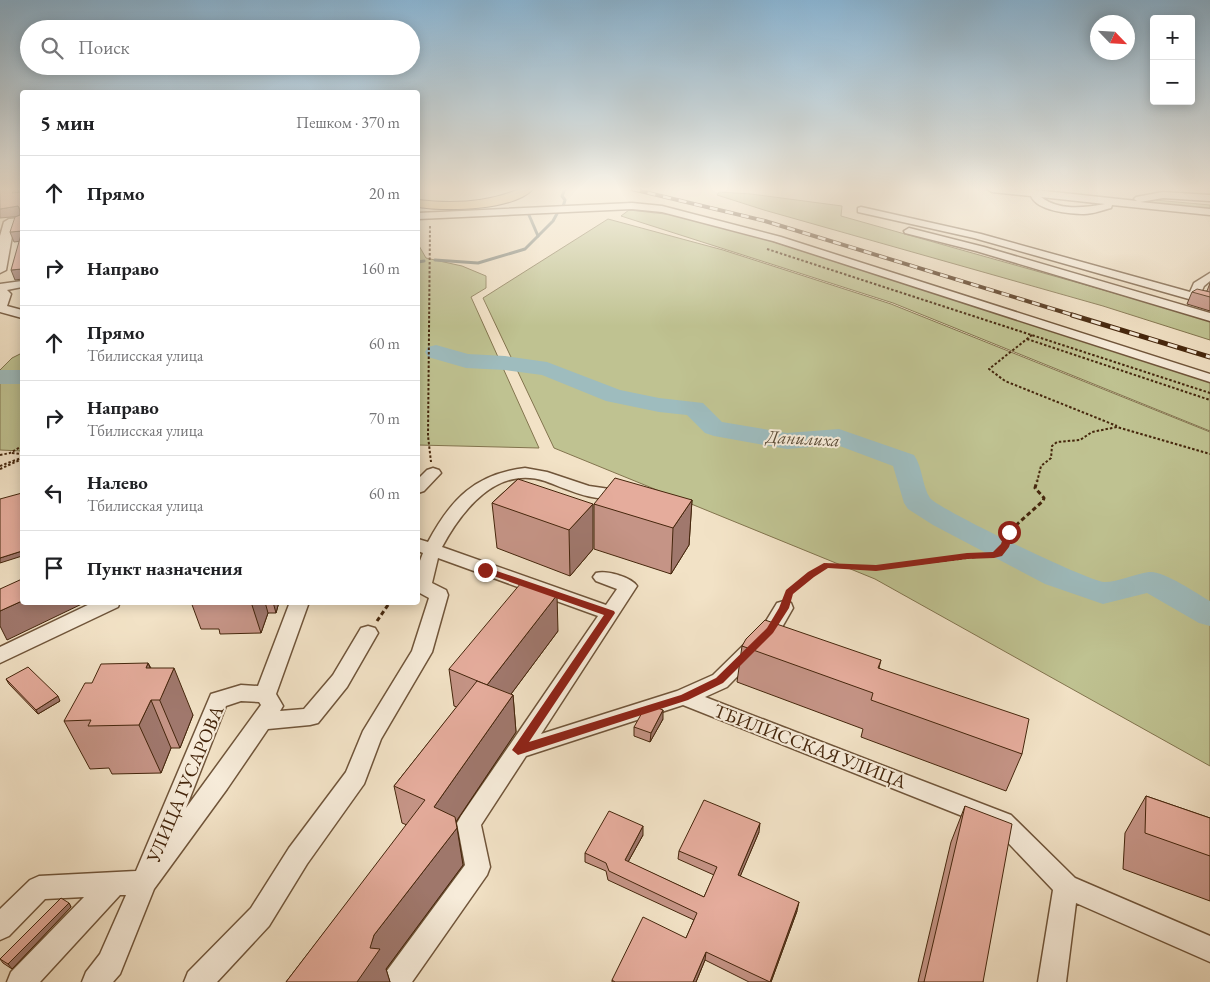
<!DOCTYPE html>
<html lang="ru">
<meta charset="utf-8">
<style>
:root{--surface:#fff;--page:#f6f6f6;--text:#202124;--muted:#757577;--line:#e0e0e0}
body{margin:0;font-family:"EB Garamond",serif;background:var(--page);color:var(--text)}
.controls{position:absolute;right:15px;top:15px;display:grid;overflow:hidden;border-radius:5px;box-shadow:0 2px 12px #0003}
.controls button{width:45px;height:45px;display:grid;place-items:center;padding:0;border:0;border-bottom:1px solid var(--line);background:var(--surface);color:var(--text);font:25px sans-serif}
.compass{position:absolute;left:1090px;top:15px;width:45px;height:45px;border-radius:50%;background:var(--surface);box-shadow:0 2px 12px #0003;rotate:115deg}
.stop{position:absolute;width:15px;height:15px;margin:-11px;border:4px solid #8f2418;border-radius:50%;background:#fff}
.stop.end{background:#8f2418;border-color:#fff;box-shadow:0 1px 5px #0008}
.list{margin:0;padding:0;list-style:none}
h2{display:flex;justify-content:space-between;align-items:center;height:65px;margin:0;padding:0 20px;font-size:21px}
h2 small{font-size:16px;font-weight:400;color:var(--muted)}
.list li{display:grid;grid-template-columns:32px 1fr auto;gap:15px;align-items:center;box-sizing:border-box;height:75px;padding:0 20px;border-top:1px solid var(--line)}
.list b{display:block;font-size:19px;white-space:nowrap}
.list p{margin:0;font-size:16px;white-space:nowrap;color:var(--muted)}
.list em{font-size:16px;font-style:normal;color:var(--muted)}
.icon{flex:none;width:28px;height:28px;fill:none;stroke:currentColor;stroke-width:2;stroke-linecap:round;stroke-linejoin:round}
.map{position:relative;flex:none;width:1210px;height:982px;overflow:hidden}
.search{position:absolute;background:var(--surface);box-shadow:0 2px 12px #0003;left:20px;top:20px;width:400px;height:55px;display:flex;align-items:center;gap:12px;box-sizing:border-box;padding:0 18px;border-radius:28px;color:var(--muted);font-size:19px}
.panel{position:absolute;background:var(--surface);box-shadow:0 2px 12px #0003;left:20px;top:90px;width:400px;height:515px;border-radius:5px}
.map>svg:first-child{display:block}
</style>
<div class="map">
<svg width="1210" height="982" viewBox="0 0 1210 982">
<rect width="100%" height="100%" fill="#f2e2c6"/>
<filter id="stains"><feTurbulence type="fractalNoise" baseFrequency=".004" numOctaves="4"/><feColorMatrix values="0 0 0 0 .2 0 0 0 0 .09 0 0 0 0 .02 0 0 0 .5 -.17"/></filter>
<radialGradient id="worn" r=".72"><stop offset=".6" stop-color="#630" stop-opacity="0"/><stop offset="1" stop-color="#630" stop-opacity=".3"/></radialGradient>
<g fill="#bfc291" stroke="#82744e">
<polygon points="719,192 751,194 842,206 841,216 1210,320 1210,340 1103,306 764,210 717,195"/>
<polygon points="1155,200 1210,205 1210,211 1150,204 1147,201"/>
<polygon points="629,210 674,215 749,234 1210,381 1210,431 893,303 621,216"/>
<polygon points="608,219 723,250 891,304 1210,432 1210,766 875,579 554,448 483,298"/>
<polygon points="418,244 426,258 462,266 486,276 486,288 471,297 539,448 418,445"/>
<polygon points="22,353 22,451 0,450 0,370 12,358"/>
</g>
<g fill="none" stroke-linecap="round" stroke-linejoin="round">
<g stroke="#7a8077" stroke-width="3">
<polyline points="563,207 565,200 562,196 565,189"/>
<polyline points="529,215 538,236"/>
<polyline points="435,260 478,263 525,249 553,221 559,210"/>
<polyline points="418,262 424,261"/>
</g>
<g fill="#9ebcbe" fill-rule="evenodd">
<path d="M436,345L468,354L505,356L547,362L620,390L659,398L703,403L722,422L787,433L839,429L914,455C923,468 922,486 930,498C938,509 1088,581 1104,582C1119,582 1134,574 1149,572C1163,570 1196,593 1210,601V626L1199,623L1147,593L1103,604L1045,584L933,525L908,509L904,503L893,466L837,445L787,449L714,436L705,433L687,415L659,412L606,401L542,375L505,370L466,368L428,357L425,352L428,347Z"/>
<rect x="0" y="370" width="22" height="14"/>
</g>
<g stroke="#70553a" stroke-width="3">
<g id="minor">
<path d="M987,189L1035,190L1137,201L1134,199L1136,197L1163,192L1210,195V201L1163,198L1140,202L1210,209V215L1112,205L1111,208C1103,210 1093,214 1084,214C1070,214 1037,211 1031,196L992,192ZM1041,197L1105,204C1084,208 1059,211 1041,197Z"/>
<polygon points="632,203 662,206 781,237 1210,374 1210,382 773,241 662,212 632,209 418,219 418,213"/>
<polygon points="861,207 981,234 1190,292 1194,283 1210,273 1210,281 1204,286 1200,295 1210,297 1210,305 974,238 858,212 858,208"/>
<polygon points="22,218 22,224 14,225 6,270 0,273 0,236 4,222 9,219"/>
<polygon points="909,228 984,247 1210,313 1210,321 976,251 905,233 904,231"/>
<polygon points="22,281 22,287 7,290 11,294 7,306 22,310 22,318 0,312 0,284"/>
<polygon points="433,468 439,470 441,473 424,491 418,493 418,479 427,470"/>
<path d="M525,468L547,472L589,486L623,491L625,494L623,497C597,504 569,490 545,481C497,465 462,510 442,547L606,605L617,589L596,581L593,577L596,573C606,570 631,577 637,586L541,734L677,691L713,675L763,626L777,603L784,601L791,603L793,608L777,636L727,687L705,697L1011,815L1075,878L1210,936V962L1076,903L1066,982H1038L1053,890L995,829L683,705L526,756L481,825L490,867L487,875L412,982H382L386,972L465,865L457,823L461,816L598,616L438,558L432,583L446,590L448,595L432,652L381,739L364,784L307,864L269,926L217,982H184L188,972L251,908L289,848L346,772L363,731L412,651L429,598L418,592V566L423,553L418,551V539L428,542C451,499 475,474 525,468Z"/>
<polygon points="94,602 120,602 118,607 0,663 0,647"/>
<path d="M290,602H309L276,694L283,706L280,711L304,709L333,675L361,628L368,626L375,628L378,633L347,687L318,723L310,725L268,729L227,789L154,889L120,974L113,982H82L86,972L100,954L126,895H120L40,982H7L11,972L84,897L45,899L9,936L0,940V909L30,880L39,876L136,871L211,694L241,685L258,686ZM241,701L259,702L261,705L186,808L226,706Z"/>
</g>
</g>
<g stroke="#45260c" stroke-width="2">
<path id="major" d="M519,189H533C513,211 445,211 418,207V200C452,204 487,203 519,189Z"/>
</g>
<g stroke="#45260c" stroke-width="2" stroke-dasharray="2.5 2" stroke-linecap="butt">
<polyline points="430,226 428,436 431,462"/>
<polyline points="767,249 1210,393"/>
<polyline points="1032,335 989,369 1005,381 1117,426"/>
<polyline points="1027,339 1210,400"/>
<polyline points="12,453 22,454"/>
<polyline points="0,455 10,453 22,446"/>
<polyline points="0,466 21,458"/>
<polyline points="0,469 22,459"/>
<polyline points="1037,482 1041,466 1051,458 1052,446 1057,442 1080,440 1092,432 1117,427 1210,454"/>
</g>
<g stroke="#45260c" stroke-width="3" stroke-dasharray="4.5 3" stroke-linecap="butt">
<polyline points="788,595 811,575 827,565 876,568 998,554 1013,528 1043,501 1044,498 1035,488 1037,481"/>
<polyline points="377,621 390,602"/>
</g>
<use href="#minor" fill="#f7ecda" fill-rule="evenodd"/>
<use href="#major" fill="#e9c183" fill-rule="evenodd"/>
<g stroke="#45260c" stroke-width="4">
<polyline id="rail-far1" points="632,189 765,221 1076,316"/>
</g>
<g stroke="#45260c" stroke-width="5">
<polyline id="rail" points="1072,315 1210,357"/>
</g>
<use href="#rail-far1" stroke="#f7ecda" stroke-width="2.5" stroke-dasharray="8" stroke-linecap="butt"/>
<use href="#rail" stroke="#f7ecda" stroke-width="3" stroke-dasharray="10" stroke-linecap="butt"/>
</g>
<g fill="#c59486" stroke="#45260c">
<polygon points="1210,283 1210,311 1187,304 1192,292 1207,291"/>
<polygon points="518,479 593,549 570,576 497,548 492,503"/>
<polygon points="692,500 689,545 671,574 594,549 594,504"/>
<polygon points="191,602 279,602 276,613 268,613 261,633 220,634 219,629 201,629"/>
<polygon points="558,631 511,694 513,695 516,732 456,822 463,865 386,969 390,982 286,982 407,825 402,823 394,786 457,707 454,706 449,669"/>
<polygon points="742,646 881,660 879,668 1022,754 1006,791 861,737 863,729 737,682"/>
<polygon points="148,663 151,668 193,715 180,748 171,748 161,773 112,774 109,768 90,769 64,721"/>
<polygon points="6,679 60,701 38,714 9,684"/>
<polygon points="663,719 650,742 634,736 634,727"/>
<polygon points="1146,796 1210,818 1210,901 1123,869 1125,833"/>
<polygon points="965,806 983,982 918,982 951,842"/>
<polygon points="759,832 740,876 797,911 771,982 749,982 705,960 696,982 612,982 612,980 686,938 694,920 608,880 606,871 585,862 585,853 643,835 628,862 704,897 714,875 678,859 679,851"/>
<polygon points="69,903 71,907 12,969 3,963 0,959"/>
</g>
<g fill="#a0786d" stroke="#45260c">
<polygon points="14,189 18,189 19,191 16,202 12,193"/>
<polygon points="18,206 22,216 0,218 0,209"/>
<polygon points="22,231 22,241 14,242 10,232"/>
<polygon points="22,269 22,279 15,280 11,270"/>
<polygon points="692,500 689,545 671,574 673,528"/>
<polygon points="593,504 593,549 570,576 569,530"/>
<polygon points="22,551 22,556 0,563 0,558"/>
<polygon points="557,595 558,631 491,721 487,685"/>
<polygon points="22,601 22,602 86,602 7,640 0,626 0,611"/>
<polygon points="251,602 265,602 268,613 261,633"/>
<polygon points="273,602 279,602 276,613"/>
<polygon points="148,663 162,695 174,668 193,715 180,748 146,668"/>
<polygon points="513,695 516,732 441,844 434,807"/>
<polygon points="58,696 60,701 38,714 36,710"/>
<polygon points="151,700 171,748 161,773 139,725"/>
<polygon points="663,710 663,719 650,742 651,733"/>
<polygon points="760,823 759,832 737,884 738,875"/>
<polygon points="643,826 643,835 624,869 625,860"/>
<polygon points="457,828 463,865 386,969 390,982 357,982 374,935"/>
<polygon points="799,902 797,911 771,982 770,982"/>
<polygon points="69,903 71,907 12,969 8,964"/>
<polygon points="706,952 705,960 696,982 693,982"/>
</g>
<g fill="#e5ac9c" stroke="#45260c">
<polygon points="0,189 14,189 12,193 22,192 22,269 11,270 22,231 10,232 15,217 20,215 20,209 18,206 0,209"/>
<polygon points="1197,289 1210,292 1210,297 1192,292"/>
<polygon points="615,478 692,500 673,528 594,504"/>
<polygon points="518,479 593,504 569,530 492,503"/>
<polygon points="22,493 22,551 0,558 0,499"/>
<polygon points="22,579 22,601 0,611 0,589"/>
<polygon points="521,583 557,595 487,685 449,669"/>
<polygon points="765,620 881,660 878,668 1029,719 1022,754 871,700 873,693 742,646 746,639"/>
<polygon points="148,663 146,668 174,668 160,700 151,700 139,725 88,726 91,720 64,721 85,683 92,683 101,664"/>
<polygon points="28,667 58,696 36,710 6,679"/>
<polygon points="477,681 513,695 434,807 455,817 457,828 374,935 370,948 380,949 357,982 286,982 425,800 394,786"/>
<polygon points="655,707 663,710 651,733 634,727 643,711"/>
<polygon points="1146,796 1210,818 1210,856 1145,833"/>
<polygon points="704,800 760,823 738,875 799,902 770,982 706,952 693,982 615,982 612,980 643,917 686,938 697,913 609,871 606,863 585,853 609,811 643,826 625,860 704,897 717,867 679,851"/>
<polygon points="965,806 1012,824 983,982 924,982"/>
<polygon points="61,898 69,903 8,964 0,959"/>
</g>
<linearGradient id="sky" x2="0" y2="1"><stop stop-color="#8ab7d7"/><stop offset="0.58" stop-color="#f9f2e5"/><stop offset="1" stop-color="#f9f2e5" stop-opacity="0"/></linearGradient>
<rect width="1210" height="326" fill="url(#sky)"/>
<polygon fill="#8f2418" points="1009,530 1014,532 1009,547 1002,556 994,558 967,559 876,571 828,568 814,577 793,594 789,608 773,633 723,683 688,700 518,755 512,750 604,615 482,572 482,568 488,568 614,611 615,613 529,742 681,695 716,678 767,628 779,608 786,590 808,572 824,563 876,565 967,553 993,552 1001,544 1005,532"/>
<g text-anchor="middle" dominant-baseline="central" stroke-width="4" stroke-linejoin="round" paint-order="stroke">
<g font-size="18" font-style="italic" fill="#5b4c38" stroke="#f7ecda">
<text transform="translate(803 438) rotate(3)">Данилиха</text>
</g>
<g font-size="19" fill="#45260c" stroke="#f7ecda">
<text transform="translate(810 746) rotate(21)">ТБИЛИССКАЯ УЛИЦА</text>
<text transform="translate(185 784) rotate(-67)">УЛИЦА ГУСАРОВА</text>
</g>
</g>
<rect width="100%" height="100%" filter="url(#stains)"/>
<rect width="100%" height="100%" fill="url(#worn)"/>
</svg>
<div class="controls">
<button>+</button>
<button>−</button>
</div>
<svg class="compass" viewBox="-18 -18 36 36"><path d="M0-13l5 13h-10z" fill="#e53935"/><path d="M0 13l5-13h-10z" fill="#757577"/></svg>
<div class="stop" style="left:1009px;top:532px"></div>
<div class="stop end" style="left:485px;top:570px"></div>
<div class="search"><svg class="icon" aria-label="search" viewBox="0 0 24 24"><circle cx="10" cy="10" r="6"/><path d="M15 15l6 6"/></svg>Поиск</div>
<section class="panel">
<h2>5 мин<small>Пешком · 370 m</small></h2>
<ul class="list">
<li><svg class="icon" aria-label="ahead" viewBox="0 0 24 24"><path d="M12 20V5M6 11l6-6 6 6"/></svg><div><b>Прямо</b></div><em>20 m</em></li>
<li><svg class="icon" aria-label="right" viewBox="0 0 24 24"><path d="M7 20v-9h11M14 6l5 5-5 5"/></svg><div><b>Направо</b></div><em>160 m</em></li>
<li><svg class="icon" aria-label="ahead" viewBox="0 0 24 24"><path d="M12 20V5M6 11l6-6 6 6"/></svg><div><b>Прямо</b><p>Тбилисская улица</p></div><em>60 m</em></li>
<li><svg class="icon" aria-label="right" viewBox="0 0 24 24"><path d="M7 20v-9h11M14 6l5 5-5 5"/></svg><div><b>Направо</b><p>Тбилисская улица</p></div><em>70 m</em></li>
<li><svg class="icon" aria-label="left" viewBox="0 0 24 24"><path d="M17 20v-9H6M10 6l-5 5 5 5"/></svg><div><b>Налево</b><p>Тбилисская улица</p></div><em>60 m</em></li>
<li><svg class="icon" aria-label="arrive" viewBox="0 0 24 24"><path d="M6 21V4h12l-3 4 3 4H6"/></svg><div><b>Пункт назначения</b></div></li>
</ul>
</section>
</div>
